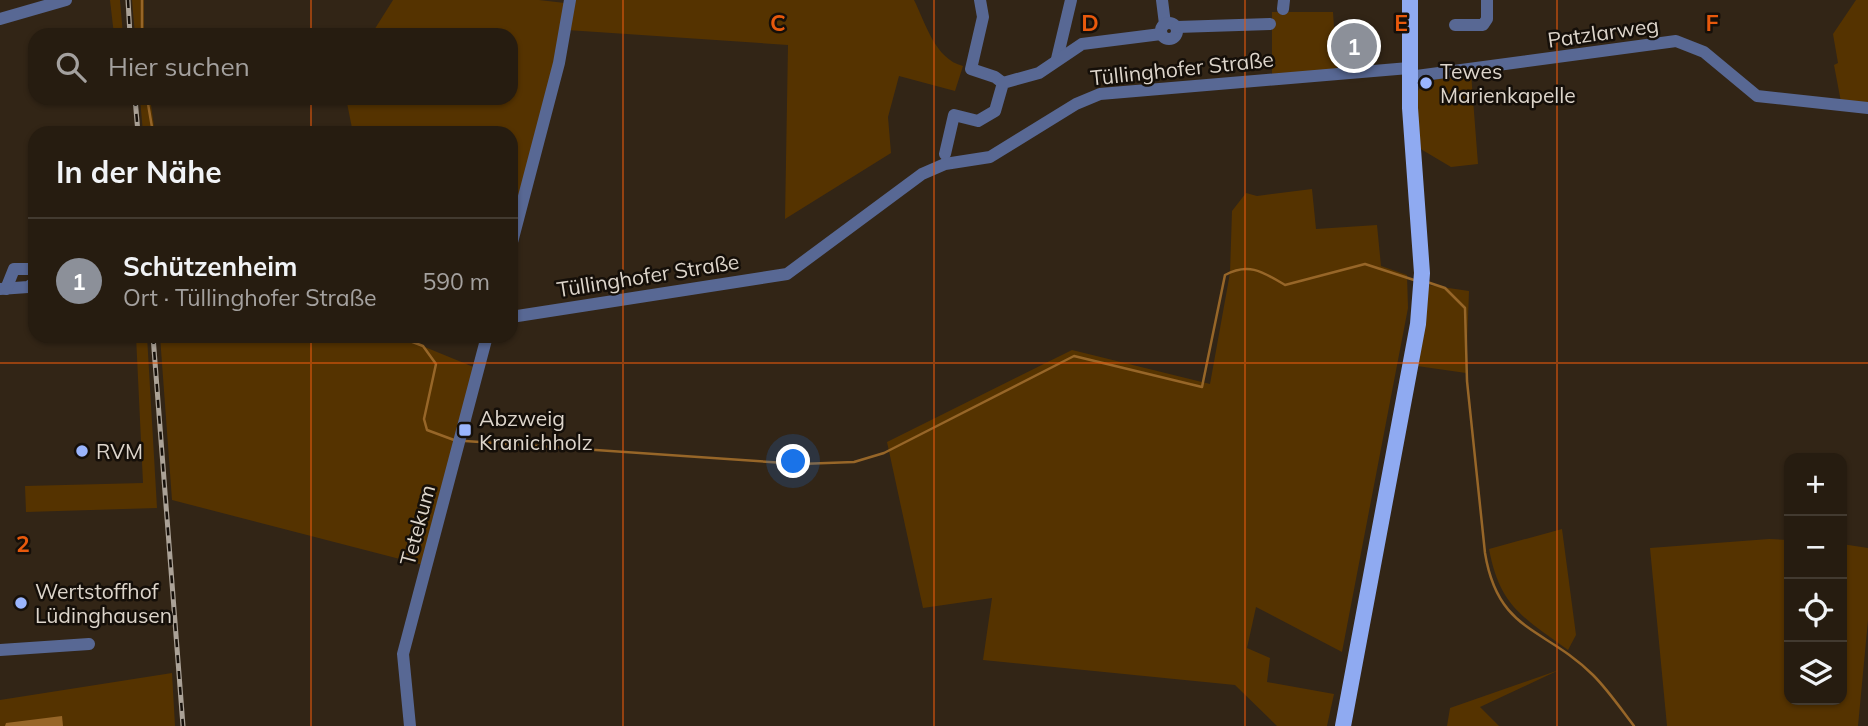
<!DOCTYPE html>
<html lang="de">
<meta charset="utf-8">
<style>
:root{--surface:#261c10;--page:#2e2519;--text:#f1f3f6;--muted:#a4a19f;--line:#423a30;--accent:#8c9099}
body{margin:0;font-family:Mulish,sans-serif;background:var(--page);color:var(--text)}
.controls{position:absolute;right:21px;bottom:21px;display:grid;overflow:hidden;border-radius:14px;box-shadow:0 2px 5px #0004}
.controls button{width:63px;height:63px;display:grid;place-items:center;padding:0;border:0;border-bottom:2px solid var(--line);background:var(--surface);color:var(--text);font:35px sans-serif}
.you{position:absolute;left:794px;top:462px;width:24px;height:24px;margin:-18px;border:5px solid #fff;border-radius:50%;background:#1a73e8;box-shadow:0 0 0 10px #1a73e833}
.badge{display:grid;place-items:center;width:46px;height:46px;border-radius:50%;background:var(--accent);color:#fff;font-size:23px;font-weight:700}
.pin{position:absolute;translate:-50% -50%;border:4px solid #fff;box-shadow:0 2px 7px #0006}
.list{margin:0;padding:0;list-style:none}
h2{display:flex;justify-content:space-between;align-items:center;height:91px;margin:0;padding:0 28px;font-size:30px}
h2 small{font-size:23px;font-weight:400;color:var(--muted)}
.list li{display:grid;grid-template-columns:46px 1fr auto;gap:21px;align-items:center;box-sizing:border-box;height:126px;padding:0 28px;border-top:2px solid var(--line)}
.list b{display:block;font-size:26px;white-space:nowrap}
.list p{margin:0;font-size:23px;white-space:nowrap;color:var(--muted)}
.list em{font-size:23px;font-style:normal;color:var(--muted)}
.icon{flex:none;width:38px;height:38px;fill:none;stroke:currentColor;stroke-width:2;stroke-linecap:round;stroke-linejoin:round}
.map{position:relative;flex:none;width:1868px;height:726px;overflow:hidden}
.search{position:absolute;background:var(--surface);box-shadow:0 2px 5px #0004;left:28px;top:28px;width:490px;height:77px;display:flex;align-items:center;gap:18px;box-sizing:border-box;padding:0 24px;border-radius:21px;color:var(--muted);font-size:26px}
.panel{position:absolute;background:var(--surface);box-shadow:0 2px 5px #0004;left:28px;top:126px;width:490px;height:217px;border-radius:21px}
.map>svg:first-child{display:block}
</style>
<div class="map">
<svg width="1868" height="726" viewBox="0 0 1868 726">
<rect width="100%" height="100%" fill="#322516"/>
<g fill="#530">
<polygon points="110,0 120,0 123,35 114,35"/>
<polygon points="132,0 144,0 144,35 135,35"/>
<polygon points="393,0 539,0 565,3 557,62 521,202 511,200 511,133 353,133 346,98 511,98 511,35 371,35"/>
<path d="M570,0H914C926,24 935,59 963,66L955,91L899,76L888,117L891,153L785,219L788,45L567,30Z"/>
<polygon points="1856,0 1868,0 1868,105 1841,102 1834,65 1838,63 1833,34"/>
<polygon points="1272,12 1333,12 1337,72 1272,78"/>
<path d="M1471,73L1478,164L1451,167L1419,148L1414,95C1429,77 1449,76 1471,73Z"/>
<polygon points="140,98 150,98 155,133 143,133"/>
<polygon points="1312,189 1316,229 1377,225 1381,266 1407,275 1408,308 1342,652 1256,607 1247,648 1270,658 1267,682 1334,694 1327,726 1277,726 1235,685 983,660 992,598 923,608 887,442 1072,350 1210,384 1230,273 1232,211 1246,193 1257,196"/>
<polygon points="1428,285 1469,291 1466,373 1417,366"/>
<polygon points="136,336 147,336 157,508 26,512 25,486 143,483"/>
<polygon points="160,336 398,336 476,368 423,565 172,500"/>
<path d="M1562,529L1576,635L1568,650C1523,617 1500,607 1489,549Z"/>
<polygon points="1769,539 1789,540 1789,700 1842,700 1842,544 1868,548 1868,620 1858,726 1667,726 1650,548"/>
<polygon points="1559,670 1480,707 1499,726 1447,726 1450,708"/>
<polygon points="172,673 175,726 0,726 0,700"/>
</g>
<polygon fill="#976628" points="62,716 63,726 5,726 6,723"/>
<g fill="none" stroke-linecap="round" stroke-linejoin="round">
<g stroke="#976628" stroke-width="2.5">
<polyline points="142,0 142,35"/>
<polyline points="147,98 153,133"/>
<path d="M1427,282L1445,288L1465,308L1467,381L1485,553C1498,633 1545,627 1593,675C1608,690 1621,709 1634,726"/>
<polyline points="397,336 423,346 436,364 424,419 427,430 454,440"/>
<path d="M465,441L800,464L854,462L884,453L1074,356L1202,387L1225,275C1249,262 1263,272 1285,285L1365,264L1414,280"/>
</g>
<g stroke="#586894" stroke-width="12">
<polyline points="980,0 983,17 971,69 995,77 1003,83"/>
<polyline points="1162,0 1165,24"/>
<polyline points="1283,9 1284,0"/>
<polyline points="0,19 66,0"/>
<circle cx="1169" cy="31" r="8"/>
<polyline points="1455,25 1483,25 1487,19 1487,0"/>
<polyline points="1177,27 1270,24"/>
<polyline points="1057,59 1071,0"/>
<polyline points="1409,77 1676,41 1704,52 1757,96 1868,108"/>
<polyline points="945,154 954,115 978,121 995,111 1003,83 1039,73 1082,44 1161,34"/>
<polyline points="511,246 559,63 570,0"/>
<polyline points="0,289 28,287 34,283 35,275"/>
<polyline points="6,289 14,269 31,269 35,275"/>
<polyline points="511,317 787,274 922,174 945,164 990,157 1076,104 1100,94 1409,68"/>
<polyline points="0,650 89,644"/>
<polyline points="410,726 403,654 487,336"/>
</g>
<polyline stroke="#8faaf1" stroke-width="16" points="1343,726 1418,324 1422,273 1410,108 1410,0"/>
<g stroke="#aba297" stroke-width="5">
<g id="rail">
<polyline points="128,0 130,35"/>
<polyline points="135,98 138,133"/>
<polyline points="153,336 183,726"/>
</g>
</g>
<use href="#rail" stroke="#150f09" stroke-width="2.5" stroke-dasharray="8" stroke-linecap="butt"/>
</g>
<path fill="none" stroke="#e8590c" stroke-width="2" stroke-opacity="0.55" d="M311,0V35M623,0V726M934,0V726M1245,0V726M1557,0V726M311,98V133M311,336V726M0,363H1868"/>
<g fill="#9ab5fd" stroke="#150f09" stroke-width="2.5">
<circle cx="1426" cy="83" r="7"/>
<rect x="458" y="423" width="14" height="14" rx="3.5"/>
<circle cx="82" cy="451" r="7"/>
<circle cx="21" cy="603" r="7"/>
</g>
<g text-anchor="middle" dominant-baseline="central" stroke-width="5" stroke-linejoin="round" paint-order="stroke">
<g font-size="21" fill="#ddd5cb" stroke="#150f09">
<text transform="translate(1603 32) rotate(-8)">Patzlarweg</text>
<text transform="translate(1182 68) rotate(-6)">Tüllinghofer Straße</text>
<text transform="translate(648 275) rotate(-9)">Tüllinghofer Straße</text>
<text transform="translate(417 525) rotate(-75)">Tetekum</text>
</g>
<g font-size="21" fill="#ddd5cb" stroke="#150f09" text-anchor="start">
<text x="1440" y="71">Tewes<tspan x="1440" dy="24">Marienkapelle</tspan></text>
<text x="479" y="418">Abzweig<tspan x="479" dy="24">Kranichholz</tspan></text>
<text x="96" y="451">RVM</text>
<text x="35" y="591">Wertstoffhof<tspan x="35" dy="24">Lüdinghausen</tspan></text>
</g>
</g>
<g font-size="23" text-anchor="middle" font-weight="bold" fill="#e8590c" stroke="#150f09" stroke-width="5" stroke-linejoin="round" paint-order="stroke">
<text x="778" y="31">C</text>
<text x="1090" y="31">D</text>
<text x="1401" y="31">E</text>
<text x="1712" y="31">F</text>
<text x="23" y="552">2</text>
</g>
</svg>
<div class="controls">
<button>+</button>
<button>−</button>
<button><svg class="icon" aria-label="locate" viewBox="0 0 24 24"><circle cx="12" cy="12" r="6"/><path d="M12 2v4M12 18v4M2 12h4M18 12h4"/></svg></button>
<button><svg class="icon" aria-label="layers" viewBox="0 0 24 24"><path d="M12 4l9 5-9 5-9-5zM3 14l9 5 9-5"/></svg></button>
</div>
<div class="you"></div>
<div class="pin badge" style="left:1354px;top:46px">1</div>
<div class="search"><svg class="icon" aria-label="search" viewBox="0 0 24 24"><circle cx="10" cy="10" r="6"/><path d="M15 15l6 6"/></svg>Hier suchen</div>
<section class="panel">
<h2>In der Nähe<small></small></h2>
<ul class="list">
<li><span class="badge">1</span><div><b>Schützenheim</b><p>Ort · Tüllinghofer Straße</p></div><em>590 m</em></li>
</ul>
</section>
</div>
